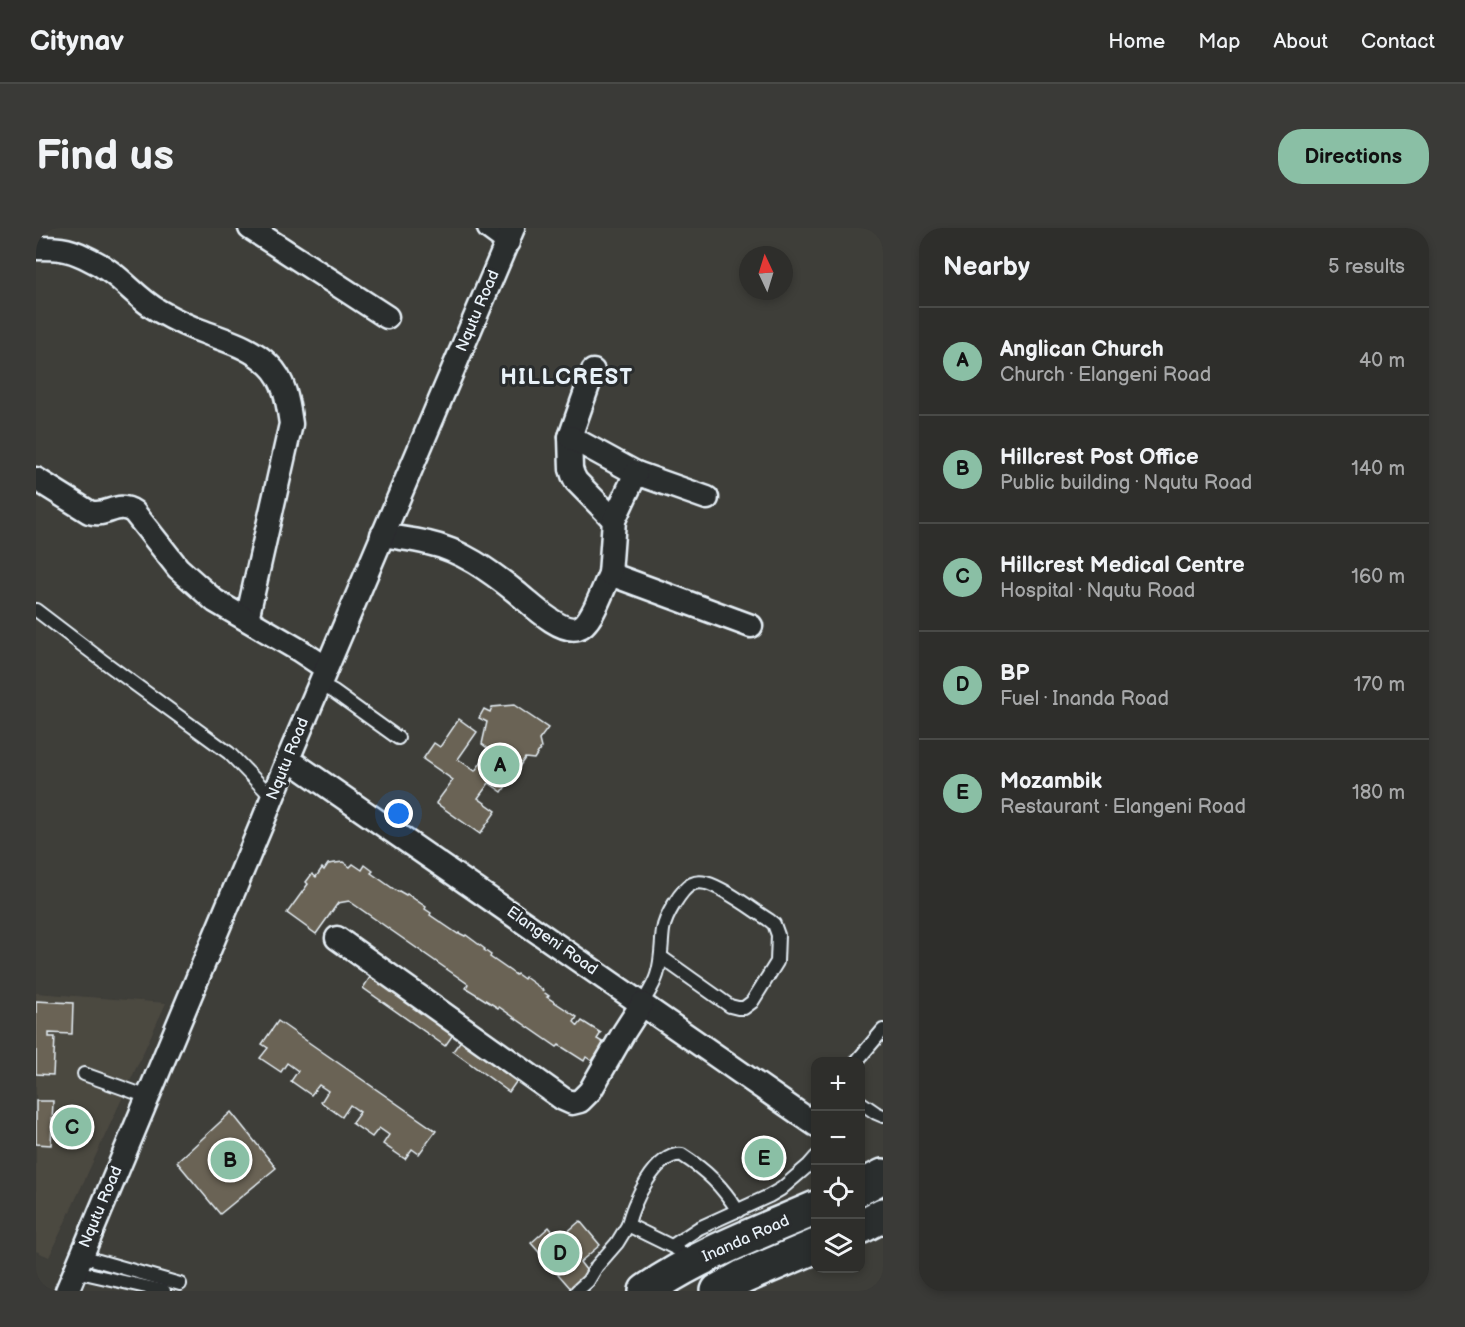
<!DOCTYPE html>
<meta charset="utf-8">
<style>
:root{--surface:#2e2e2b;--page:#3a3a37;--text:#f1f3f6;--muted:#a7a8a9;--line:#494a47;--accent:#8abfa5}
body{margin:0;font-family:"Balsamiq Sans",sans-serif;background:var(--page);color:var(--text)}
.controls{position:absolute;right:18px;bottom:18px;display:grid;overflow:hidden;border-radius:12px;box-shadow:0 3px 9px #0003}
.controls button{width:54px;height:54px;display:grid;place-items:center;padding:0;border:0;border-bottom:2px solid var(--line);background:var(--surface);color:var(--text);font:30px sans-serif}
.compass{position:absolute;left:703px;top:18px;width:54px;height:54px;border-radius:50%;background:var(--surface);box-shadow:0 3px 9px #0003;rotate:356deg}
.you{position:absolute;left:363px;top:586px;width:21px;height:21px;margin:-15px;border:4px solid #fff;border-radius:50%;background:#1a73e8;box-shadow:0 0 0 9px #1a73e833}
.badge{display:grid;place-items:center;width:39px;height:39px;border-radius:50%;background:var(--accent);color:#111;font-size:20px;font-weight:700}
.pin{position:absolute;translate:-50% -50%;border:3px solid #fff;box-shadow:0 2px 6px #0006}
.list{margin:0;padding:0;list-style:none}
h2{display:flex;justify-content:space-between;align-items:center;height:78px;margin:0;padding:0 24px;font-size:26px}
h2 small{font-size:20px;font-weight:400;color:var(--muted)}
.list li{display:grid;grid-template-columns:39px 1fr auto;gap:18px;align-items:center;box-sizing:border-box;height:108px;padding:0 24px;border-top:2px solid var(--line)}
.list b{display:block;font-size:22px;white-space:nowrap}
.list p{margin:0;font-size:20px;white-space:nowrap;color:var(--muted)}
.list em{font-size:20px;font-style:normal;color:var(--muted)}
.icon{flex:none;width:33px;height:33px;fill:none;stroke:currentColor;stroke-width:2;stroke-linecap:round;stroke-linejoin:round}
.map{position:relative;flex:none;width:847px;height:1063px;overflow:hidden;border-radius:24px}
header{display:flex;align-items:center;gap:36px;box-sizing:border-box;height:84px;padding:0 30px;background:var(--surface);border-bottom:2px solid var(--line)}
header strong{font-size:28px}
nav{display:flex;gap:33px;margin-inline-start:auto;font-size:21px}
.intro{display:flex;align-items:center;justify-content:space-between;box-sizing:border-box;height:144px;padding:0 36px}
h1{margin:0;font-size:42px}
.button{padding:15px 27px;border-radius:24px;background:var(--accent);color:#111;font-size:21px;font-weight:700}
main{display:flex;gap:36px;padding:0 36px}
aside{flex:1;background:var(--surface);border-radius:24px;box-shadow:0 3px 9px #0003}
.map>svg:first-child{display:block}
</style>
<header>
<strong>Citynav</strong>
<nav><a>Home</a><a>Map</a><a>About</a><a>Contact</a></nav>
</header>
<div class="intro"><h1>Find us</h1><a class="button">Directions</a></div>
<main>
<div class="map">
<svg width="847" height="1063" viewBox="0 0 847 1063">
<rect width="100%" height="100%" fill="#3e3e39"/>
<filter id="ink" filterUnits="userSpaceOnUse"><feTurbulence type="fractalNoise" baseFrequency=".0167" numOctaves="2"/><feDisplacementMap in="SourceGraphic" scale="12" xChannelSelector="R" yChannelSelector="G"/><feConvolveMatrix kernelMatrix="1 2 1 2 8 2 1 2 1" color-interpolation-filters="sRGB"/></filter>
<g filter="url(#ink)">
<polygon fill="#4c4941" points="0,765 130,775 13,1029 0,1023"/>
<g fill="#6b6454" stroke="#e8f1f8" stroke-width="1.5">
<polygon points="478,477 512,500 503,512 505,520 498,531 489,530 466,564 453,555 442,570 460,583 444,606 400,575 417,552 387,531 398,515 404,519 423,491 441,504 422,531 439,543 454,522 446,516 451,494 443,490 448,481 454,484 456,479"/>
<polygon points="307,634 314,639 317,636 326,642 329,637 337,643 335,645 362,664 363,663 370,667 371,666 390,679 389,681 395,685 394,687 422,706 423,705 429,708 430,707 449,721 448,722 455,727 454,729 480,747 481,746 488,751 489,749 507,762 506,763 513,768 511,769 541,789 538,794 542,798 546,793 565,805 561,811 568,815 556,833 550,829 548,833 523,817 521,819 463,779 462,780 430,760 432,756 313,673 302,675 280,706 251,685 272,656 270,654 276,646 280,649 286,640 288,642 292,636"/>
<polygon points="338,743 421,801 409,818 327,760"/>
<polygon points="0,773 37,775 36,806 13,805 13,809 19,809 17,847 0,846"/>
<polygon points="242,793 400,903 383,926 376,921 369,931 347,916 353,907 343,900 336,909 316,895 324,884 314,877 306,889 285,874 292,863 283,857 275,867 255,853 262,843 251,835 245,844 224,830 232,820 226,816"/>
<polygon points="429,807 485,847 473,864 417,823"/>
<polygon points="0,873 17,873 15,917 0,916"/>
<polygon points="195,884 240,940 184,986 141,934"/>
<polygon points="544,993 564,1017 544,1034 554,1047 536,1062 495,1015 513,999 523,1011"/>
</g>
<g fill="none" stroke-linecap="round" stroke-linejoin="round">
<g stroke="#e8f1f8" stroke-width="16">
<g id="lane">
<polyline points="0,382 67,433 193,525 236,569"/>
<polyline points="283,456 298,464 362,510"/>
<path d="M606,776C611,767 618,757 621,747C626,732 625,717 627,702C629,689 645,661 656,656C660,654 665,654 670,655C687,659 717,682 733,692L738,696L742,707L741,734L716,774L708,780H702L694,778L625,729"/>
<polyline points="820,834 847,802"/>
<polyline points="48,846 112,869"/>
<polyline points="824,874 840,885 847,888"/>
<path d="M592,997C596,976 620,924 646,927C671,943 686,958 702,983"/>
<polyline points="636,1018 663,1000 733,968 745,961 773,937 780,929"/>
<polyline points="45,1028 144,1056"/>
<polyline points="39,1043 128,1063"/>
<polyline points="541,1063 552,1053 561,1038 581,1015 592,997 643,1022"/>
</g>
</g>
<g stroke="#e8f1f8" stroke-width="27">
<g id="street">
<polyline points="214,0 351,89"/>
<polyline points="453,0 472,14"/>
<path d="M0,20C20,20 31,20 49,29C58,33 68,39 76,45C92,57 105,73 123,83C137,91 153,99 168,104C191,113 215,119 233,137C249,152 252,175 255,196L211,391"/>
<polyline points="557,143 534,209 535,241 537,247 540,253 578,292"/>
<polyline points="534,209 600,245 671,270"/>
<path d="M0,251L53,284C71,290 81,272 98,284L142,340L179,373L263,422L290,440"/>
<path d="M346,307C362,310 377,311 392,315C425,322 454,343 480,364C494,375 524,406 542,400C556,396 567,360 574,346L715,398"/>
<polyline points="574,346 578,292 600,245"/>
<polyline points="252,531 780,897"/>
<polyline points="301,710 527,871 536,875 544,873 554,863 588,804 606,776"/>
<polyline points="31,1063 227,593 252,531 477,0"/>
</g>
</g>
<g stroke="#e8f1f8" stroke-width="38">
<g id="secondary">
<polyline points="824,960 847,948"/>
<polyline points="824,999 847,987"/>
<path d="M610,1063C662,1027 722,1005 780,980"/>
<polyline points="682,1063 707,1049 780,1018"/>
</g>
</g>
<use href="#lane" stroke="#2a2d2e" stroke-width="12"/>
<use href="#street" stroke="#2a2d2e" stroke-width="22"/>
<use href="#secondary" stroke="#2a2d2e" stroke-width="33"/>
</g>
</g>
<g text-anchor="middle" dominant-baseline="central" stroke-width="6" stroke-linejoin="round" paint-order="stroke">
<g font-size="16" fill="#e8f1f8" stroke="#2a2d2e">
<text transform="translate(442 83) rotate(-67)">Nqutu Road</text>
<text transform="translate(252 531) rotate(-68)">Nqutu Road</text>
<text transform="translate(516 713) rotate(35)">Elangeni Road</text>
<text transform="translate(65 979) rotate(-67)">Nqutu Road</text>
<text transform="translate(710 1011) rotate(-24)">Inanda Road</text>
</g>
<g font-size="22" font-weight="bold" letter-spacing="1.5" fill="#e8f1f8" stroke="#2a2d2e">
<text x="531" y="149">HILLCREST</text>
</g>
</g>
</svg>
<div class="controls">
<button>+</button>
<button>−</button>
<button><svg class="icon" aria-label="locate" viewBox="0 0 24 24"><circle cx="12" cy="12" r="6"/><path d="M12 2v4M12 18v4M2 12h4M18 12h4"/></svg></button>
<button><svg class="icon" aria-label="layers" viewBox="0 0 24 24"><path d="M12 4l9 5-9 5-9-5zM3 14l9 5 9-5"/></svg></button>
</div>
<svg class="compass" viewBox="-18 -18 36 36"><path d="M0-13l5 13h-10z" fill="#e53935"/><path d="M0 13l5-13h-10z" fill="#a7a8a9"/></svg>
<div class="you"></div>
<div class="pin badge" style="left:464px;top:537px">A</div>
<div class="pin badge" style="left:194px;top:932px">B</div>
<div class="pin badge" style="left:36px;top:899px">C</div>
<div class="pin badge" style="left:524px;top:1025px">D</div>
<div class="pin badge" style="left:728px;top:930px">E</div>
</div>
<aside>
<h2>Nearby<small>5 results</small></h2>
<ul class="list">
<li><span class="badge">A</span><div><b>Anglican Church</b><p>Church · Elangeni Road</p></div><em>40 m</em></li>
<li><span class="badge">B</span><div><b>Hillcrest Post Office</b><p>Public building · Nqutu Road</p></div><em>140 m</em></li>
<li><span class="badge">C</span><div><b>Hillcrest Medical Centre</b><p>Hospital · Nqutu Road</p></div><em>160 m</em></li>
<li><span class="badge">D</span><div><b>BP</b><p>Fuel · Inanda Road</p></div><em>170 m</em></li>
<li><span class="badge">E</span><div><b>Mozambik</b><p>Restaurant · Elangeni Road</p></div><em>180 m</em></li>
</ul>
</aside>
</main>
